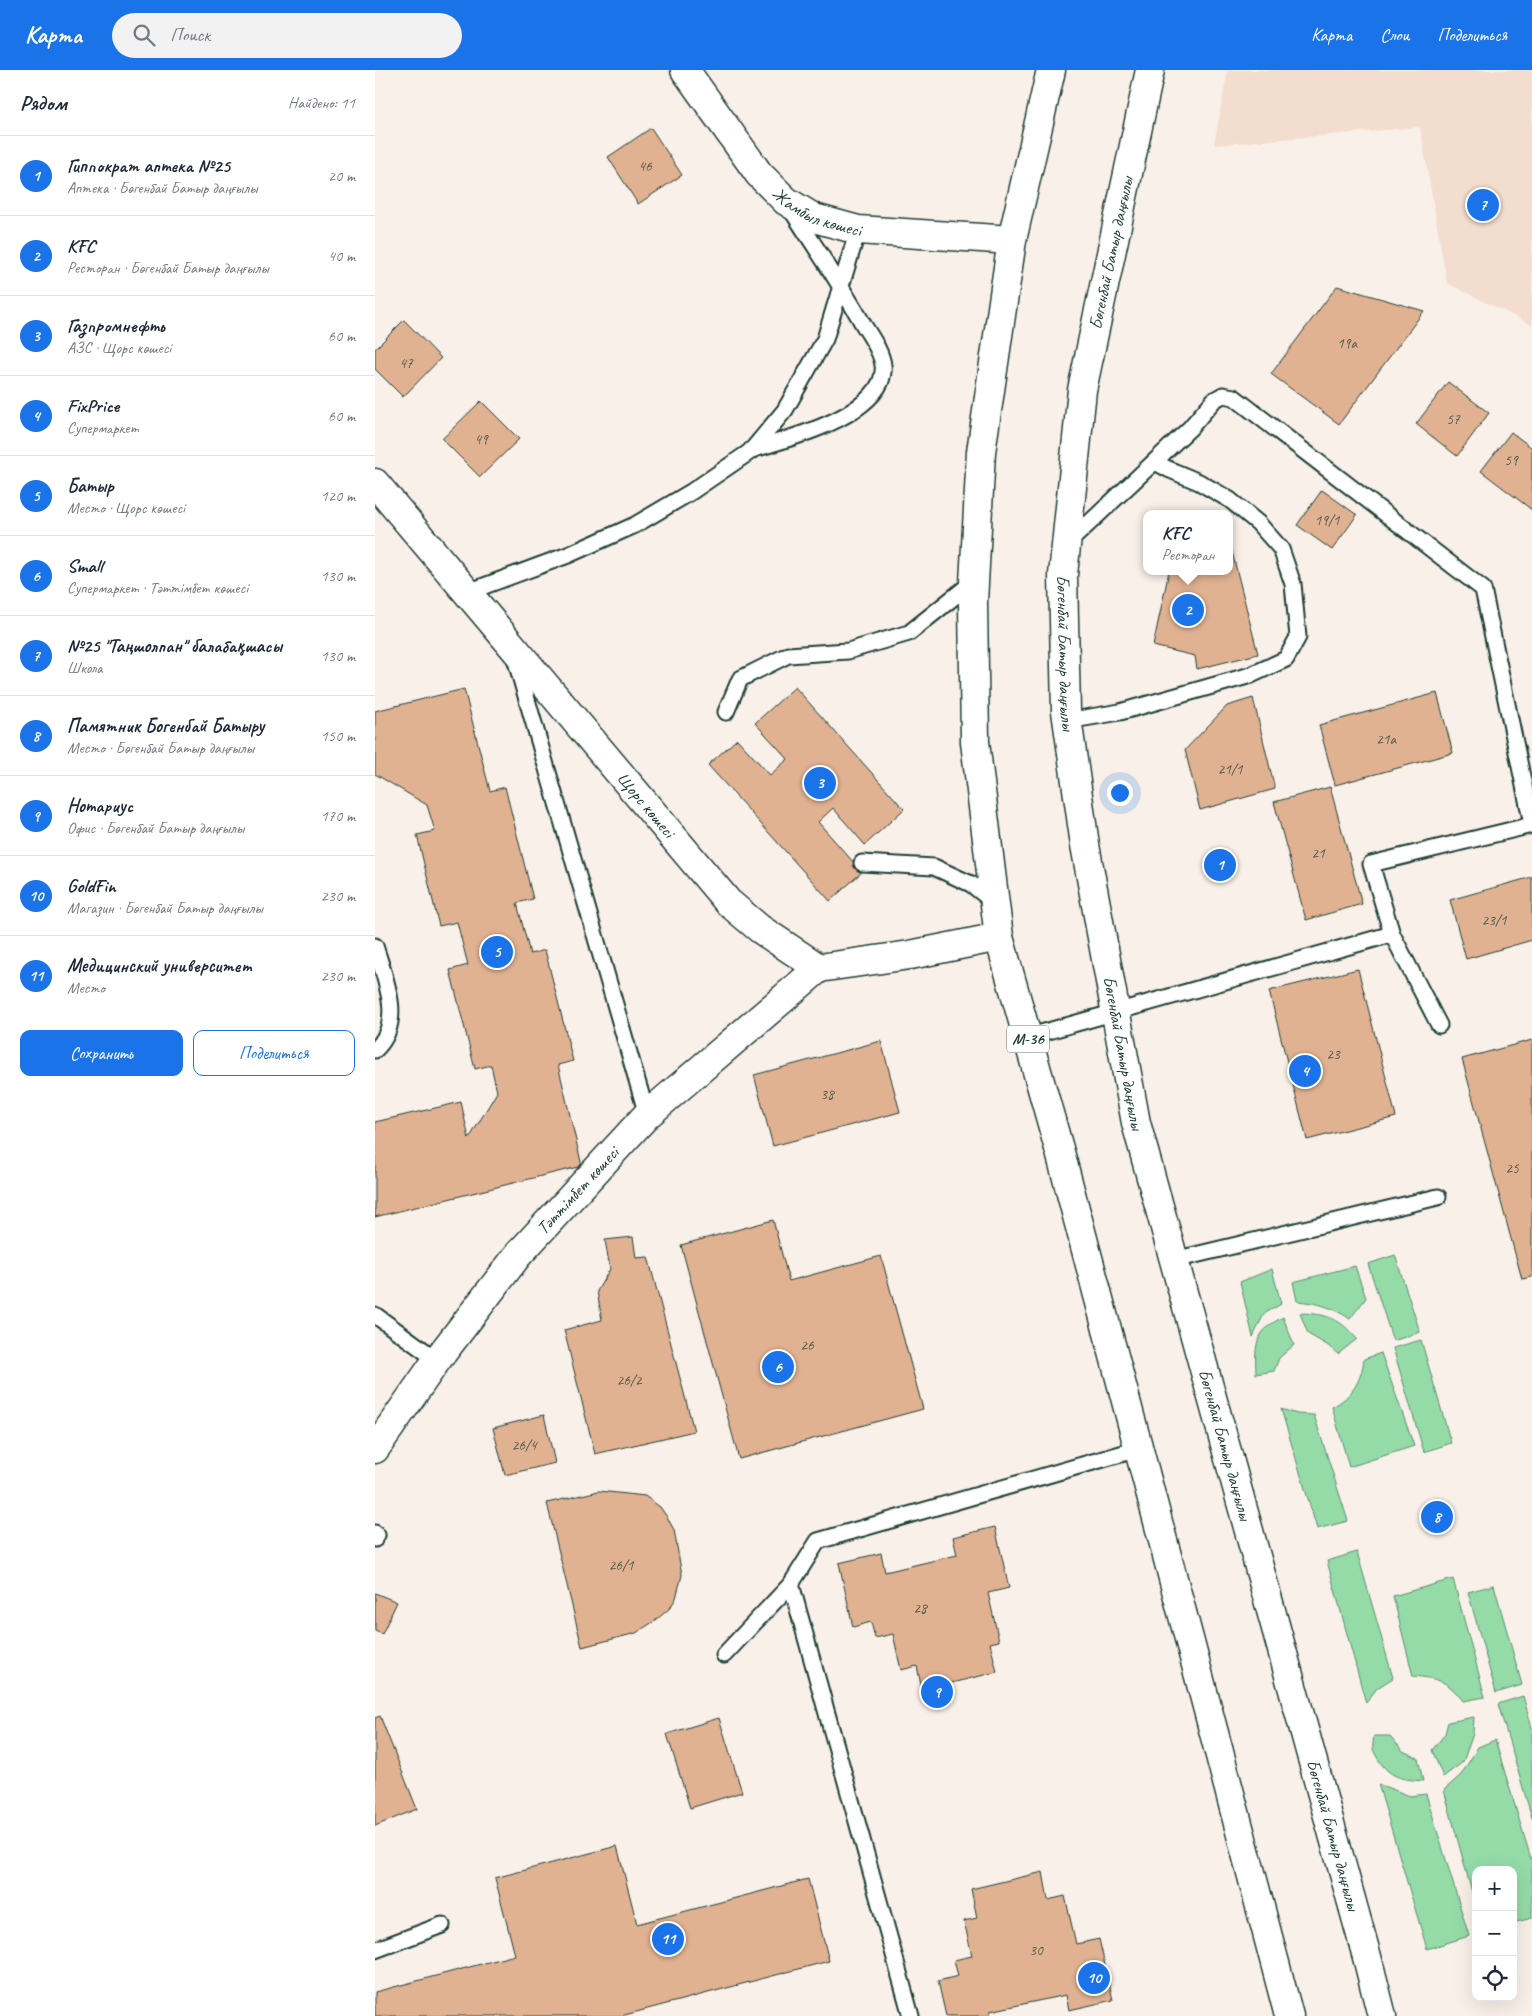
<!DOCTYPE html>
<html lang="ru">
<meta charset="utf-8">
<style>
:root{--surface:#fff;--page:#f2f2f3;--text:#1f2937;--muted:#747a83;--line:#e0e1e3;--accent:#1a73e8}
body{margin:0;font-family:Caveat,sans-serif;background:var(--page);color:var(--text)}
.controls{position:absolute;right:15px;bottom:15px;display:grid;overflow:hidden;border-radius:10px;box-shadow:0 5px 20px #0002}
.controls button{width:45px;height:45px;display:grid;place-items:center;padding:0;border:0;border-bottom:1px solid var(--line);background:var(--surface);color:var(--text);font:25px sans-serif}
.you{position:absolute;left:744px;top:722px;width:18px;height:18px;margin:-12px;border:4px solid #fff;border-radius:50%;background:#1a73e8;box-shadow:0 0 0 8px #1a73e833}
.badge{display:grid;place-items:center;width:32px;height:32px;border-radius:50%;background:var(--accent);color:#fff;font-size:16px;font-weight:700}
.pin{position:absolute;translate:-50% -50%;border:2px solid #fff;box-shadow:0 1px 5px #0006}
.popup{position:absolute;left:768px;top:440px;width:90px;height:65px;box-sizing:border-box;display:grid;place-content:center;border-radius:10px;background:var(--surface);filter:drop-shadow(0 1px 4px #0005);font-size:16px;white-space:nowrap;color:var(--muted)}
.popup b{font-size:19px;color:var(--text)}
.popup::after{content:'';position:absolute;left:50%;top:100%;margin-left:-10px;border:10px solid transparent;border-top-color:var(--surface)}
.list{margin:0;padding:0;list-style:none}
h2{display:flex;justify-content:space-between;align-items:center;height:65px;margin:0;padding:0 20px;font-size:21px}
h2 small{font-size:16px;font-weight:400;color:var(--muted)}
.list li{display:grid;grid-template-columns:32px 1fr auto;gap:15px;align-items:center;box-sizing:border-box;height:80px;padding:0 20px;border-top:1px solid var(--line)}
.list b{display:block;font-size:19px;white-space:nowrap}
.list p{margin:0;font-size:16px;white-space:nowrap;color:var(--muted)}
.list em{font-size:16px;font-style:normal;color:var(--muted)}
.actions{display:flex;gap:10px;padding:15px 20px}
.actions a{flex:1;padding:11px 0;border:1px solid var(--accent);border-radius:10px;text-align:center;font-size:18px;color:var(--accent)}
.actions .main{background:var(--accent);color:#fff}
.icon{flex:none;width:28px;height:28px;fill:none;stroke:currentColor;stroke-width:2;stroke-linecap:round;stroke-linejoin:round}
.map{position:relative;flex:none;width:1157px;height:1946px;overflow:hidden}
header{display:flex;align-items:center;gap:30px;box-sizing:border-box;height:70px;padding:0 25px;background:var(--accent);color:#fff}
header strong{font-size:24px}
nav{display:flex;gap:28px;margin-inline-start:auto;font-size:18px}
.search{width:350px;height:45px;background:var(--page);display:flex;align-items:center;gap:12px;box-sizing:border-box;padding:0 18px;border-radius:28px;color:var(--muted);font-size:19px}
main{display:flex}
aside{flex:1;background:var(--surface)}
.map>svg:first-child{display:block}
</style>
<header>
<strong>Карта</strong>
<div class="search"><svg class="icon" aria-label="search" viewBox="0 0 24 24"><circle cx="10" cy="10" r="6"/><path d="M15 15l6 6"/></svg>Поиск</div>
<nav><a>Карта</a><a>Слои</a><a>Поделиться</a></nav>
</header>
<main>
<aside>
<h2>Рядом<small>Найдено: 11</small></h2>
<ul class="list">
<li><span class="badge">1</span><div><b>Гиппократ аптека №25</b><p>Аптека · Бөгенбай Батыр даңғылы</p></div><em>20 m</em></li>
<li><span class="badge">2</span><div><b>KFC</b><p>Ресторан · Бөгенбай Батыр даңғылы</p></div><em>40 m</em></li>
<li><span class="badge">3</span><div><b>Газпромнефть</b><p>АЗС · Щорс көшесі</p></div><em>60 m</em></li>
<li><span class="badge">4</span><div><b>FixPrice</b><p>Супермаркет</p></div><em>60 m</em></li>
<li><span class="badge">5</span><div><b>Батыр</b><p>Место · Щорс көшесі</p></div><em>120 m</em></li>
<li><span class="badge">6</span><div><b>Small</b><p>Супермаркет · Тәттімбет көшесі</p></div><em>130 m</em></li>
<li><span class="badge">7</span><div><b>№25 &quot;Таңшолпан&quot; балабақшасы</b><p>Школа</p></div><em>130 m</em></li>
<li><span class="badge">8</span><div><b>Памятник Богенбай Батыру</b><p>Место · Бөгенбай Батыр даңғылы</p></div><em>150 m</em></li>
<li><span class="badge">9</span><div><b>Нотариус</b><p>Офис · Бөгенбай Батыр даңғылы</p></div><em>170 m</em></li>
<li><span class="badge">10</span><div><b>GoldFin</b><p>Магазин · Бөгенбай Батыр даңғылы</p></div><em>230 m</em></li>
<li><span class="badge">11</span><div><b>Медицинский университет</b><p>Место</p></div><em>230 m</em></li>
</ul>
<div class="actions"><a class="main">Сохранить</a><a>Поделиться</a></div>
</aside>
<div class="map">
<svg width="1157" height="1946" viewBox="0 0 1157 1946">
<rect width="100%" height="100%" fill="#f9f0e9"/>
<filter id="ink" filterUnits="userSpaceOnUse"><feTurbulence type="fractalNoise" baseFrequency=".02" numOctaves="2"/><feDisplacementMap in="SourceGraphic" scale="10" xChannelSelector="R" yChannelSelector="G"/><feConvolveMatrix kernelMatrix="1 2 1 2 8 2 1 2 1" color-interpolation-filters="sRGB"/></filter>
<g filter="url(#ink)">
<polygon fill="#f2ddcf" points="853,0 1157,0 1157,255 1072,213 1045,57 839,75"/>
<g fill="#94dba8" stroke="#5a8c6e">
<polygon points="1020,1185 1045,1262 1018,1271 993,1194"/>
<path d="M980,1196L991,1228L975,1249C958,1237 943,1233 922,1231L918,1212Z"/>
<polygon points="897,1199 906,1234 889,1244 878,1267 865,1212"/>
<path d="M925,1243C953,1244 964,1248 982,1269L963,1284L952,1275L933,1264Z"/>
<path d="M908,1247L919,1275L904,1288L899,1301L881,1304C880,1275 879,1262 908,1247Z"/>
<polygon points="1046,1270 1076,1373 1049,1382 1018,1278"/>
<path d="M1006,1283L1039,1376L974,1397L957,1337C978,1326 986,1311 989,1289Z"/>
<polygon points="906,1339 922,1344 939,1345 973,1451 942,1459"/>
<polygon points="982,1482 1018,1608 1002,1618 991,1633 952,1491"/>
<path d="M1078,1509L1110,1627L1088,1631C1072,1610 1064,1609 1038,1606L1018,1526Z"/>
<polygon points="1119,1515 1147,1615 1121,1623 1093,1522"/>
<polygon points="1148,1626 1157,1658 1157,1748 1123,1634"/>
<polygon points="1099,1647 1098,1664 1088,1692 1068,1707 1057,1680 1070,1664 1073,1652"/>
<path d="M999,1666H1015L1028,1681L1043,1688L1048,1711C1026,1709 1015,1708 1003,1689C997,1679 997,1678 999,1666Z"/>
<polygon points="1120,1670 1157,1792 1157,1848 1138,1853 1138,1800 1101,1800 1101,1837 1069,1720 1086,1705 1103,1677"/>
<polygon points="1003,1714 1035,1726 1051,1724 1094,1866 1052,1879"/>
</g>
<g fill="#e1b292" stroke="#1f3d34">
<polygon points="276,58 307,105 263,134 233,87"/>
<polygon points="962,216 1049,241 964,354 896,304"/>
<polygon points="29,250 66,288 28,327 0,299 0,279"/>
<polygon points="1073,312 1114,343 1082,386 1041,354"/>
<polygon points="106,331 144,369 105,407 67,369"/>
<polygon points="1136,362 1157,378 1157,440 1106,401"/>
<polygon points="947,420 982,445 957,480 922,455"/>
<polygon points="854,470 883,584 822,599 820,586 778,576 794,501 854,501"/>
<polygon points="420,617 529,739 490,775 458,738 443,752 487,802 455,831 333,695 362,669 395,705 413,689 380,653"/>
<polygon points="89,619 115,721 130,717 158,829 142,833 155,884 170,880 198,991 183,995 207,1096 0,1147 0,1052 86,1032 94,1069 122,1022 116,995 100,999 75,900 93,895 82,852 64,856 42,765 60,761 52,735 0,704 0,641"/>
<polygon points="1062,623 1078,683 960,715 944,655"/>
<polygon points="878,628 900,719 825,740 810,680 852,636"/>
<polygon points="955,717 987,834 931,850 899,732"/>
<polygon points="1157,807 1157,870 1091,889 1075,830"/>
<polygon points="983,899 1021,1047 932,1070 894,921"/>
<polygon points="1157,970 1157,1207 1147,1209 1087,989"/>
<polygon points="506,971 525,1042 398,1076 379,1005"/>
<polygon points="398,1150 414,1211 506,1186 548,1339 364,1389 306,1175"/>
<polygon points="258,1167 261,1188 273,1187 319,1361 220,1384 189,1260 227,1250 222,1221 235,1199 230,1170"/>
<polygon points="169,1345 180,1393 130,1405 118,1358"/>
<polygon points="224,1421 270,1426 285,1437 292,1447 299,1460 307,1505 301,1528 295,1538 281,1550 261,1563 207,1577 172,1433"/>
<polygon points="620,1457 634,1518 613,1523 624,1571 615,1573 622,1602 547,1620 542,1596 526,1600 518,1564 500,1568 496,1552 478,1557 464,1493 506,1483 510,1502 582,1485 578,1467"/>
<polygon points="0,1523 22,1532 7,1564 0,1561"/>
<polygon points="5,1646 42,1739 0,1756 0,1648"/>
<polygon points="344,1648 367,1722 315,1738 292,1664"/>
<polygon points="242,1776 262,1854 433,1809 454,1891 246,1946 0,1946 0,1922 140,1885 120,1808"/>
<polygon points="668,1802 673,1830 690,1826 701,1874 724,1869 738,1930 694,1940 691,1925 615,1941 616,1946 571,1946 563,1911 583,1906 579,1890 597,1886 589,1851 602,1848 596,1819"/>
</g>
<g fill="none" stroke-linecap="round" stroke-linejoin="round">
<g stroke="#1f3d34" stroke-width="19">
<g id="service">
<path d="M376,380C413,369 487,350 505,313C507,309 509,300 508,295C506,280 495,266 488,254C466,215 441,178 417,141"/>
<polyline points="692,474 815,358 839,330 848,325 859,327 1108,519 1157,754"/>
<polyline points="93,522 193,485 260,455 316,422 376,381 410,340 450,269 483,160"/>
<polyline points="140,588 272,1045"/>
<polyline points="351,642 365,609 413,585 473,581 534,563 599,511"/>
<polyline points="692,651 745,642 876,605 911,589 923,567 918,514 906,479 883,453 855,430 824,412 793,399 780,392"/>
<polyline points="487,793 559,797 596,814 620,833"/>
<path d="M0,876C10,909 30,952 0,980"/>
<polyline points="1064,955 1017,864 996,794 1157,755"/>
<polyline points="652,967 1017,864"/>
<polyline points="799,1190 1063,1127"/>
<polyline points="0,1245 62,1290"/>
<polyline points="0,1463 2,1465 0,1469"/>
<polyline points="349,1585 416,1514"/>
<polyline points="0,1880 67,1855"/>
<polyline points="536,1946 416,1514 443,1471 763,1379"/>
</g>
</g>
<g stroke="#1f3d34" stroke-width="31">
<g id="minor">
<path id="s1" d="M310,0L384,104L411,131L439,148L483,160L637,170"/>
<path id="s2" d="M0,413L353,832L385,859L444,898L535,885L624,867"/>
<path id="s3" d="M0,1379L62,1290L143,1185L272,1045L444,898"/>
</g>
</g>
<g stroke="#1f3d34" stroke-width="31">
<g id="primary">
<polyline points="676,0 637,170 606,382 598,532 600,672 624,867 685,1082 914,1946"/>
<path id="s4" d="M775,0L707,320L688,505L691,641L710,775L761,1053L992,1887L1007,1946"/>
</g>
</g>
<use href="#service" stroke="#fff" stroke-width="15"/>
<use href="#minor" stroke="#fff" stroke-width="28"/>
<use href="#primary" stroke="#fff" stroke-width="28"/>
</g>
</g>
<g text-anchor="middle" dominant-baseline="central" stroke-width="4.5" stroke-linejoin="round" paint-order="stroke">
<g font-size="15" fill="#505a4c">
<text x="270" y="96">46</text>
<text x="972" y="273">19а</text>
<text x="31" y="293">47</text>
<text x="1078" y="349">57</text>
<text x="106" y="369">49</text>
<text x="1136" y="390">59</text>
<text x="952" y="450">19/1</text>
<text x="1011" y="669">21а</text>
<text x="855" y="699">21/1</text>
<text x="943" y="783">21</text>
<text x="1119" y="850">23/1</text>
<text x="958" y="984">23</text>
<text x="452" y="1024">38</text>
<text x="1137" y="1098">25</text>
<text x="432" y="1275">26</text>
<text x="254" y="1310">26/2</text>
<text x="149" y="1375">26/4</text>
<text x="246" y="1495">26/1</text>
<text x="545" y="1538">28</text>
<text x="661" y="1880">30</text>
</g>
<rect fill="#fff" stroke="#627771" stroke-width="1" x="632" y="955.5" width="42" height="27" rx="4"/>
<g font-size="16" font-weight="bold" fill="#1f3d34">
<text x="653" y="969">M-36</text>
</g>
<g font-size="18" fill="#1f3d34" stroke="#fff">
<text stroke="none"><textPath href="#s1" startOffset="199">Жамбыл көшесі</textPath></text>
<text transform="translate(736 183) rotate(-78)">Бөгенбай Батыр даңғылы</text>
<text stroke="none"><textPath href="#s4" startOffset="591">Бөгенбай Батыр даңғылы</textPath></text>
<text stroke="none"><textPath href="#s2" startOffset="421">Щорс көшесі</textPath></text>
<text stroke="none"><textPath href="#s4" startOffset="996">Бөгенбай Батыр даңғылы</textPath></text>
<text stroke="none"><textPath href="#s3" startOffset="329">Тәттімбет көшесі</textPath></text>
<text stroke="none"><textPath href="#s4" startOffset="1401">Бөгенбай Батыр даңғылы</textPath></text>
<text stroke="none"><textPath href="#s4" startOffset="1806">Бөгенбай Батыр даңғылы</textPath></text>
</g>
</g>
</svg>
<div class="controls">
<button>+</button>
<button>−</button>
<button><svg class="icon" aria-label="locate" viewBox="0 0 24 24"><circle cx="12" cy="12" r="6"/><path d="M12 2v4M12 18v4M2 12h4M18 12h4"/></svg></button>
</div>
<div class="you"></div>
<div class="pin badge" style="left:845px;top:795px">1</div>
<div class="pin badge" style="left:813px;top:540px">2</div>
<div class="popup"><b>KFC</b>Ресторан</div>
<div class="pin badge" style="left:445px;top:713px">3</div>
<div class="pin badge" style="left:930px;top:1001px">4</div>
<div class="pin badge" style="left:122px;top:882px">5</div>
<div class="pin badge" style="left:403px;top:1297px">6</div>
<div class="pin badge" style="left:1108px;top:135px">7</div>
<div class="pin badge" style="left:1062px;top:1447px">8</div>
<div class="pin badge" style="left:562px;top:1622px">9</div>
<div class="pin badge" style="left:719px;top:1908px">10</div>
<div class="pin badge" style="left:293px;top:1869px">11</div>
</div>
</main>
